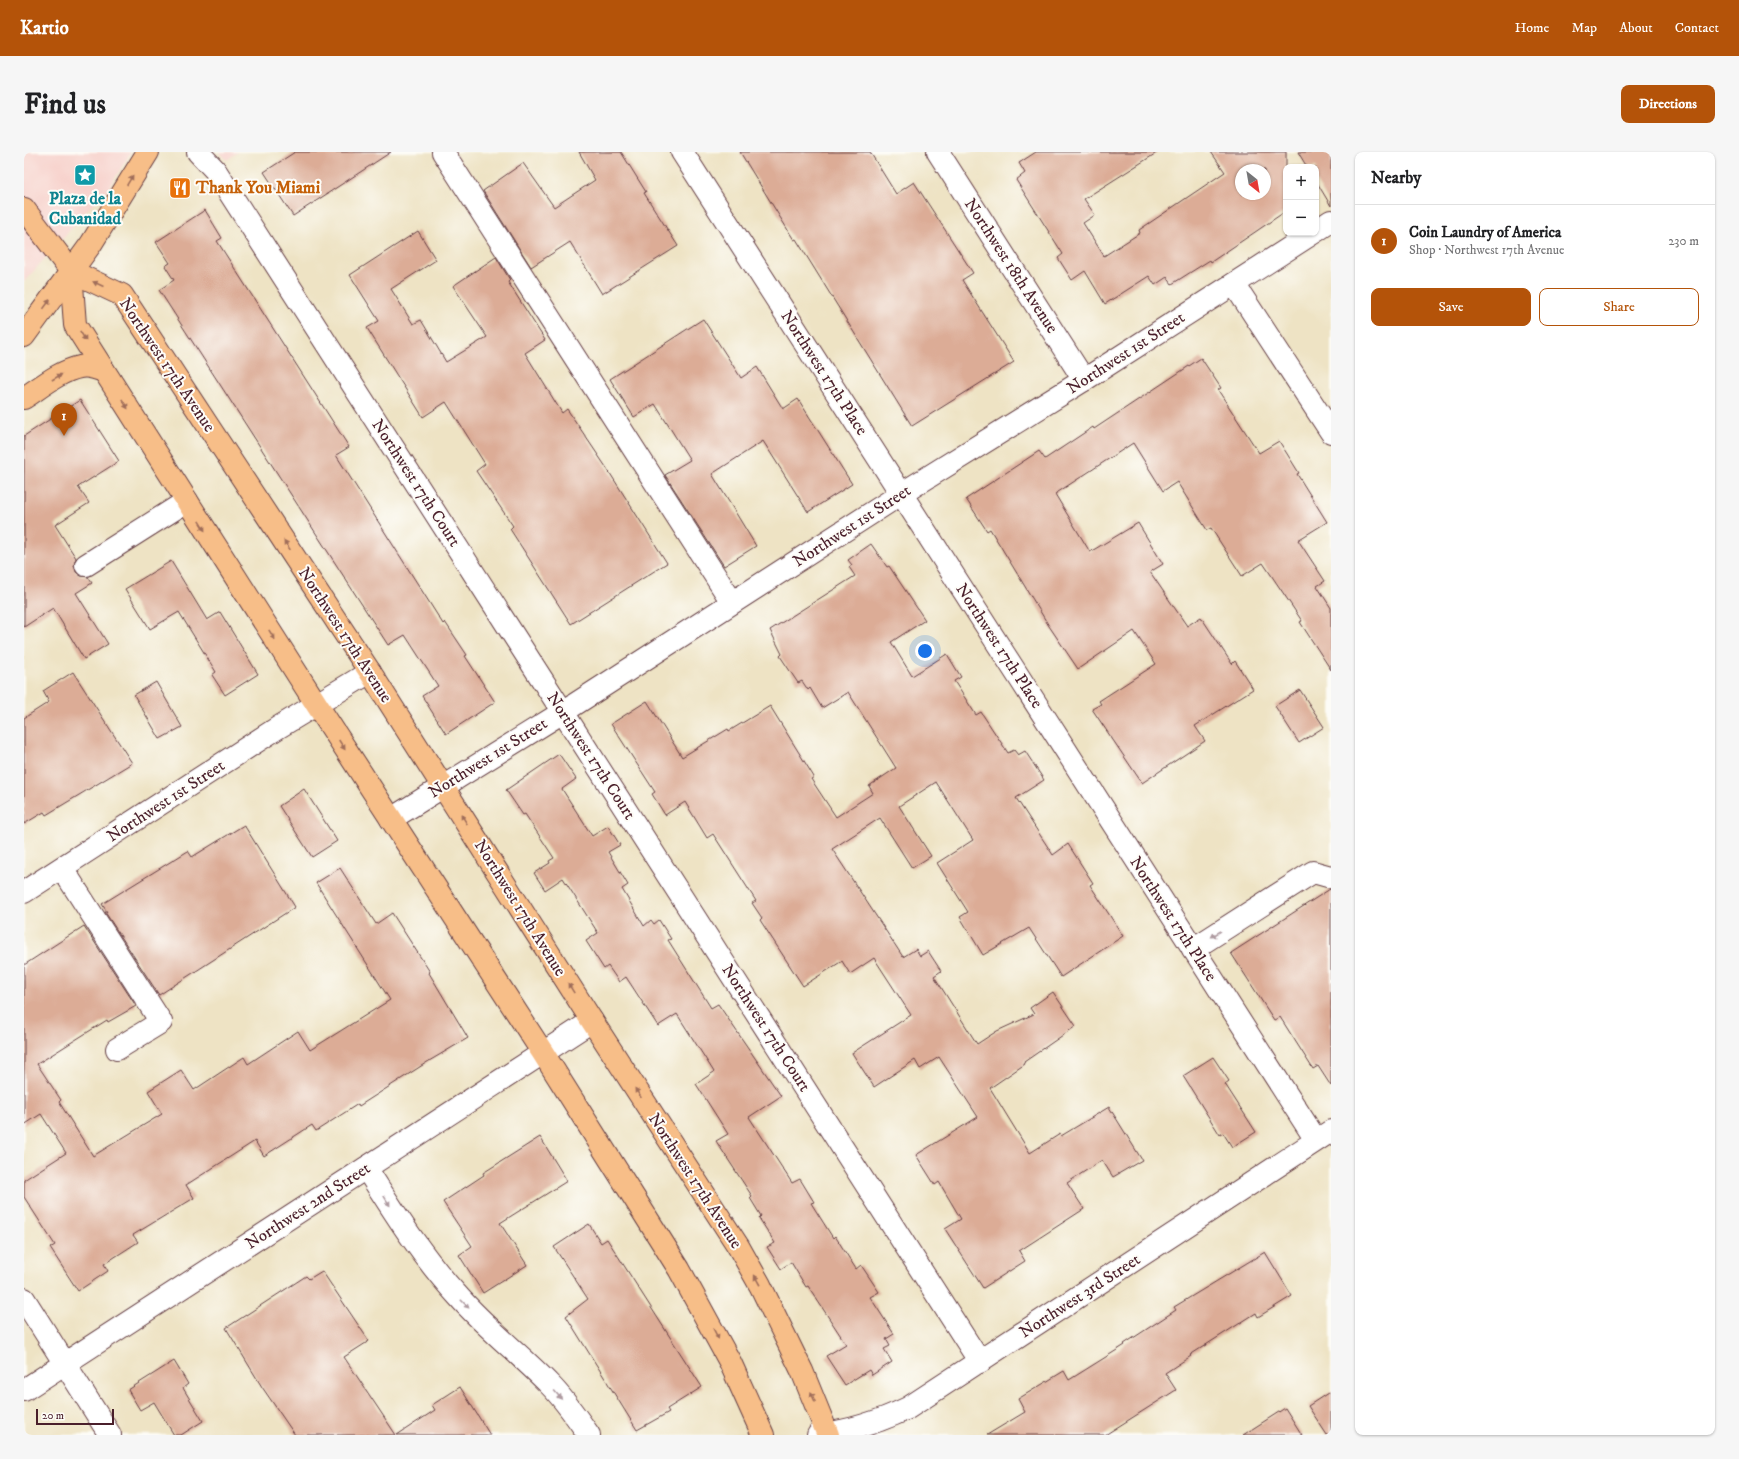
<!DOCTYPE html>
<meta charset="utf-8">
<style>
:root{--surface:#fff;--page:#f6f6f6;--text:#202124;--muted:#757577;--line:#e0e0e0;--accent:#b45309}
body{margin:0;font-family:"IM FELL DW Pica",serif;background:var(--page);color:var(--text)}
.controls{position:absolute;right:12px;top:12px;display:grid;overflow:hidden;border-radius:8px;box-shadow:0 1px 3px #0004}
.controls button{width:36px;height:36px;display:grid;place-items:center;padding:0;border:0;border-bottom:1px solid var(--line);background:var(--surface);color:var(--text);font:20px sans-serif}
.compass{position:absolute;left:1211px;top:12px;width:36px;height:36px;border-radius:50%;background:var(--surface);box-shadow:0 1px 3px #0004;rotate:149deg}
.scale{position:absolute;left:12px;bottom:10px;width:78px;box-sizing:border-box;padding-left:4px;border:2px solid #4a1f2b;border-top:0;font-size:11px;line-height:14px;white-space:nowrap;color:#4a1f2b;-webkit-text-stroke:3px #fdfcf7;paint-order:stroke}
.you{position:absolute;left:901px;top:499px;width:14px;height:14px;margin:-10px;border:3px solid #fff;border-radius:50%;background:#1a73e8;box-shadow:0 0 0 6px #1a73e833}
.badge{display:grid;place-items:center;width:26px;height:26px;border-radius:50%;background:var(--accent);color:#fff;font-size:13px;font-weight:700}
.pin{position:absolute;translate:-50% -33px;filter:drop-shadow(0 1px 2px #0008)}
.pin::after{content:'';position:absolute;top:21px;width:14px;height:12px;background:inherit;clip-path:polygon(0 0,100% 0,50% 100%)}
.list{margin:0;padding:0;list-style:none}
h2{display:flex;justify-content:space-between;align-items:center;height:52px;margin:0;padding:0 16px;font-size:17px}
h2 small{font-size:13px;font-weight:400;color:var(--muted)}
.list li{display:grid;grid-template-columns:26px 1fr auto;gap:12px;align-items:center;box-sizing:border-box;height:72px;padding:0 16px;border-top:1px solid var(--line)}
.list b{display:block;font-size:15px;white-space:nowrap}
.list p{margin:0;font-size:13px;white-space:nowrap;color:var(--muted)}
.list em{font-size:13px;font-style:normal;color:var(--muted)}
.actions{display:flex;gap:8px;padding:12px 16px}
.actions a{flex:1;padding:9px 0;border:1px solid var(--accent);border-radius:8px;text-align:center;font-size:14px;color:var(--accent)}
.actions .main{background:var(--accent);color:#fff}
.map{position:relative;flex:none;width:1307px;height:1283px;overflow:hidden;border-radius:8px}
header{display:flex;align-items:center;gap:24px;box-sizing:border-box;height:56px;padding:0 20px;background:var(--accent);color:#fff}
header strong{font-size:19px}
nav{display:flex;gap:22px;margin-inline-start:auto;font-size:14px}
.intro{display:flex;align-items:center;justify-content:space-between;box-sizing:border-box;height:96px;padding:0 24px}
h1{margin:0;font-size:28px}
.button{padding:10px 18px;border-radius:8px;background:var(--accent);color:#fff;font-size:14px;font-weight:700}
main{display:flex;gap:24px;padding:0 24px}
aside{flex:1;background:var(--surface);border-radius:8px;box-shadow:0 1px 3px #0004}
.map>svg:first-child{display:block}
</style>
<header>
<strong>Kartio</strong>
<nav><a>Home</a><a>Map</a><a>About</a><a>Contact</a></nav>
</header>
<div class="intro"><h1>Find us</h1><a class="button">Directions</a></div>
<main>
<div class="map">
<svg width="1307" height="1283" viewBox="0 0 1307 1283">
<rect width="100%" height="100%" fill="#fdfcf7"/>
<filter id="ink" filterUnits="userSpaceOnUse"><feTurbulence type="fractalNoise" baseFrequency=".025" numOctaves="2"/><feDisplacementMap in="SourceGraphic" scale="8" xChannelSelector="R" yChannelSelector="G"/><feConvolveMatrix kernelMatrix="1 2 1 2 8 2 1 2 1" color-interpolation-filters="sRGB"/></filter>
<filter id="wash" filterUnits="userSpaceOnUse"><feTurbulence type="fractalNoise" baseFrequency=".012" numOctaves="4" result="noise"/><feDisplacementMap in="SourceGraphic" scale="16" xChannelSelector="R" yChannelSelector="G"/><feGaussianBlur stdDeviation="0.9" result="paint"/><feColorMatrix in="noise" values="0 0 0 0 0 0 0 0 0 0 0 0 0 0 0 0 0 1.4 0 .05"/><feComposite in="paint" operator="in"/></filter>
<g filter="url(#wash)">
<rect width="100%" height="100%" fill="#eee3c4"/>
<g fill="#f7d0ca">
<polygon points="4,0 107,0 80,44 67,54 0,130 0,3"/>
<polygon points="195,0 214,0 203,8"/>
</g>
<g id="blocks">
<g fill="#dcac96" fill-rule="evenodd">
<polygon points="271,0 367,0 269,64 240,20"/>
<polygon points="555,0 597,0 622,40 620,41 654,94 578,142 546,90 507,115 459,39 499,11 530,55 571,28"/>
<polygon points="716,0 846,0 872,42 890,30 949,121 938,128 990,210 888,274 772,87 770,88"/>
<path d="M1012,0H1134L1060,47L1071,63L1059,71L1080,104L1116,81L1115,78L1201,20L1187,0H1262V59L1187,110L1186,108L1148,132L1143,125L1131,133L1125,124L1081,152L1061,119L1048,128L1034,106L1039,102L992,28L1001,21L995,11ZM1217,18H1241V42H1217Z"/>
<polygon points="1274,0 1307,0 1307,54 1292,29 1292,15 1283,15"/>
<polygon points="181,58 198,86 193,89 325,295 312,303 419,472 421,470 443,503 441,504 471,550 422,582 398,544 414,534 381,483 364,493 135,138 150,128 141,114 146,111 132,90"/>
<polygon points="394,79 412,108 367,137 389,172 397,168 422,210 463,185 429,134 472,105 486,128 484,130 521,188 501,201 538,261 543,257 582,315 643,411 547,472 486,377 489,374 452,319 461,312 422,250 399,265 343,176 355,169 326,123"/>
<polygon points="679,167 717,226 733,215 759,257 774,247 828,332 784,360 739,289 688,322 732,394 700,414 641,323 666,308 631,252 610,265 586,227"/>
<polygon points="1177,206 1197,236 1194,238 1235,301 1255,289 1275,321 1273,322 1303,370 1274,388 1301,429 1293,434 1307,456 1307,518 1276,470 1278,469 1239,411 1218,424 1187,376 1183,378 1153,330 1139,339 1109,291 1031,342 1066,400 1114,371 1139,412 1126,420 1163,474 1177,465 1208,512 1211,509 1229,537 1171,574 1181,589 1118,631 1068,557 1077,552 1075,549 1132,512 1110,479 1054,517 1025,474 966,377 963,379 942,347 1015,299 1021,307 1069,275 1070,277"/>
<polygon points="56,248 95,309 54,335 65,351 31,373 52,406 50,413 52,420 57,424 64,425 68,431 52,441 84,492 60,507 29,456 0,475 0,284"/>
<polygon points="847,392 863,415 865,414 901,468 867,490 888,524 923,502 937,525 930,529 952,563 957,560 984,601 990,598 994,603 1001,599 1020,628 992,646 1029,703 1044,692 1069,731 1066,733 1099,784 1037,825 1005,776 959,803 936,765 944,760 913,711 949,688 912,630 875,654 907,704 888,716 856,666 808,697 879,805 892,797 896,804 904,799 917,819 910,824 953,892 973,879 1010,862 1006,856 1029,840 1052,874 1000,910 1001,912 966,936 1006,1001 1036,982 1037,984 1085,955 1118,1008 1089,1025 1078,1008 1043,1031 1060,1057 995,1099 1001,1109 959,1136 921,1077 937,1067 915,1030 911,1033 892,1003 954,965 915,905 896,917 891,908 850,935 828,901 887,863 850,806 826,822 818,809 779,834 736,768 738,766 728,751 732,749 689,682 683,686 661,650 641,663 628,642 631,640 587,572 623,549 658,605 704,577 705,579 746,554 790,625 787,627 812,665 849,641 845,634 872,616 824,540 798,556 786,536 784,538 778,529 774,531 756,504 758,502 746,478 831,424 825,415 828,413 824,408"/>
<polygon points="147,409 183,468 196,460 234,522 201,543 188,523 192,520 155,460 126,477 101,437"/>
<polygon points="49,520 108,611 22,663 20,660 0,672 0,566 25,550 19,539"/>
<polygon points="132,530 158,575 136,587 110,543"/>
<polygon points="1276,538 1300,575 1275,591 1251,554"/>
<polygon points="535,602 552,627 538,637 568,684 584,674 596,693 584,700 604,733 598,737 620,774 627,768 630,772 635,768 647,787 644,788 687,856 694,852 757,944 725,965 768,1031 776,1027 790,1050 787,1051 809,1086 811,1084 832,1117 837,1113 855,1140 846,1145 870,1182 862,1187 866,1194 860,1197 868,1210 848,1223 845,1218 821,1233 802,1204 822,1192 784,1134 782,1135 767,1110 757,1117 743,1095 751,1091 735,1066 737,1064 726,1046 728,1044 692,989 704,982 672,932 690,920 653,862 634,874 602,825 595,830 584,814 580,817 562,789 574,781 539,726 521,738 510,721 526,711 525,709 530,706 501,662 499,663 482,638"/>
<polygon points="280,637 313,689 288,705 255,654"/>
<polygon points="220,673 271,755 135,843 81,760 83,760 78,752 164,699 168,705"/>
<polygon points="316,716 352,772 368,761 406,820 405,821 444,886 405,909 335,954 334,952 292,979 288,973 240,1004 231,989 162,1033 170,1046 109,1083 114,1090 80,1112 84,1119 54,1139 26,1096 31,1093 0,1045 0,1028 42,1001 17,962 0,973 0,813 60,774 112,854 84,870 83,868 13,912 37,948 35,950 69,1004 138,962 124,939 157,918 170,938 220,905 224,912 274,879 286,898 366,848 292,731"/>
<polygon points="1306,737 1307,737 1307,934 1294,914 1289,917 1256,865 1250,868 1207,801"/>
<polygon points="1189,905 1205,929 1201,932 1232,980 1208,995 1199,981 1196,983 1159,924"/>
<polygon points="516,985 543,1029 476,1071 503,1113 459,1141 435,1103 448,1094 419,1050 460,1023 459,1021"/>
<polygon points="565,1072 577,1091 583,1087 678,1235 643,1257 645,1260 613,1278 542,1164 564,1147 530,1095"/>
<polygon points="1241,1100 1268,1144 1234,1165 1232,1161 1166,1203 1167,1204 1141,1221 1152,1238 1081,1283 963,1283 1001,1260 994,1247 1040,1219 1045,1228 1101,1193 1100,1192 1152,1158 1150,1155"/>
<polygon points="298,1119 345,1189 320,1205 372,1283 271,1283 238,1235 202,1176 282,1124 285,1127"/>
<polygon points="150,1209 164,1232 159,1236 179,1269 157,1283 150,1283 130,1250 116,1258 104,1238"/>
<polygon points="436,1235 466,1283 373,1283 411,1258 408,1253"/>
<polygon points="1307,1239 1307,1283 1303,1283 1284,1254"/>
<polygon points="1261,1256 1278,1283 1219,1283"/>
</g>
</g>
</g>
<g filter="url(#ink)">
<use href="#blocks" fill-opacity="0" stroke="#633c42" stroke-width="1"/>
<g fill="none" stroke-linecap="round" stroke-linejoin="round">
<g stroke="#633c42" stroke-width="24">
<g id="minor">
<polyline points="174,0 191,18 956,1210"/>
<polyline points="419,0 708,450"/>
<polyline points="658,0 1292,988"/>
<polyline points="914,0 1060,228"/>
<polyline points="1292,79 1307,69"/>
<polyline points="1210,132 1307,280"/>
<polyline points="62,413 163,349"/>
<polyline points="367,667 539,560 877,342 1060,228 1289,81"/>
<polyline points="38,716 137,870 93,897"/>
<polyline points="0,740 255,575 346,520"/>
<polyline points="1169,797 1289,720 1307,725"/>
<path d="M342,1016C370,1060 398,1105 434,1144C462,1176 496,1202 526,1233C541,1248 553,1266 565,1283"/>
<polyline points="0,1147 86,1283"/>
<polyline points="0,1238 568,869"/>
<path d="M794,1283C826,1279 855,1270 884,1256L1307,979"/>
</g>
</g>
<g stroke="#633c42" stroke-width="24">
<g id="major">
<polyline points="0,57 47,119 98,143 346,520 568,869 714,1094 736,1133 778,1219 804,1283"/>
<polyline points="47,119 51,173 293,553 519,901 655,1117 706,1210 739,1283"/>
<polyline points="0,184 67,92 124,0"/>
<path d="M0,246C17,235 36,219 56,215C64,213 72,216 80,219"/>
</g>
</g>
<use href="#minor" stroke="#fff" stroke-width="22"/>
<use href="#major" stroke="#f7be88" stroke-width="22"/>
</g>
<defs><path id="oneway-solid" d="M-6-.8H1V-3.2L6.5 0L1 3.2V.8H-6Z"/></defs>
<g fill="#a06e5a">
<use href="#oneway-solid" transform="translate(106 28) rotate(-58)"/>
<use href="#oneway-solid" transform="translate(74 132) rotate(-156)"/>
<use href="#oneway-solid" transform="translate(23 152) rotate(-54)"/>
<use href="#oneway-solid" transform="translate(59 184) rotate(58)"/>
<use href="#oneway-solid" transform="translate(33 225) rotate(-30)"/>
<use href="#oneway-solid" transform="translate(101 252) rotate(58)"/>
<use href="#oneway-solid" transform="translate(178 374) rotate(58)"/>
<use href="#oneway-solid" transform="translate(263 393) rotate(-123)"/>
<use href="#oneway-solid" transform="translate(248 483) rotate(58)"/>
<use href="#oneway-solid" transform="translate(318 593) rotate(57)"/>
<use href="#oneway-solid" transform="translate(440 667) rotate(-122)"/>
<use href="#oneway-solid" transform="translate(547 836) rotate(-122)"/>
<use href="#oneway-solid" transform="translate(614 941) rotate(-123)"/>
<use href="#oneway-solid" transform="translate(733 1128) rotate(-119)"/>
<use href="#oneway-solid" transform="translate(692 1182) rotate(63)"/>
<use href="#oneway-solid" transform="translate(789 1245) rotate(-113)"/>
</g>
<g fill="#ae9aa0">
<use href="#oneway-solid" transform="translate(1192 782) rotate(148)"/>
<use href="#oneway-solid" transform="translate(363 1049) rotate(58)"/>
<use href="#oneway-solid" transform="translate(441 1152) rotate(46)"/>
<use href="#oneway-solid" transform="translate(534 1243) rotate(50)"/>
</g>
</g>
<defs>
<g id="sight-square" transform="scale(1.15)"><rect x="-9" y="-9" width="18" height="18" rx="4" fill="#0f9aa8" stroke="#fdfcf7"/><path d="M0-6L1.8-2.2L6-1.7L2.9 1.2L3.7 5.4L0 3.3L-3.7 5.4L-2.9 1.2L-6-1.7L-1.8-2.2Z" fill="#fff"/></g>
<g id="restaurant-square" transform="scale(1.15)"><rect x="-9" y="-9" width="18" height="18" rx="4" fill="#e8710a" stroke="#fdfcf7"/><path d="M-5-6h1v4h1v-4h1v4h1v-4h1v5L-1.5 .5V6h-2V.5L-5-1ZM5-6V6H3V1.5H1.5Q1.5-4 5-6Z" fill="#fff"/></g>
</defs>
<g fill-rule="evenodd">
<use href="#sight-square" x="61" y="23"/>
<use href="#restaurant-square" x="156" y="36"/>
</g>
<g text-anchor="middle" dominant-baseline="central" stroke-width="4" stroke-linejoin="round" paint-order="stroke">
<g font-size="17" font-weight="bold" fill="#c56008" stroke="#fdfcf7" text-anchor="start">
<text x="172" y="36">Thank You Miami</text>
</g>
<g font-size="17" font-weight="bold" fill="#0d838f" stroke="#fdfcf7">
<text x="61" y="47">Plaza de la<tspan x="61" dy="20">Cubanidad</tspan></text>
</g>
<g font-size="17" fill="#4a1f2b" stroke="#fdfcf7">
<text transform="translate(987 114) rotate(57)">Northwest 18th Avenue</text>
<text transform="translate(1102 201) rotate(-33)">Northwest 1st Street</text>
<text transform="translate(143 213) rotate(56)">Northwest 17th Avenue</text>
<text transform="translate(800 221) rotate(57)">Northwest 17th Place</text>
<text transform="translate(392 331) rotate(57)">Northwest 17th Court</text>
<text transform="translate(828 374) rotate(-33)">Northwest 1st Street</text>
<text transform="translate(321 483) rotate(57)">Northwest 17th Avenue</text>
<text transform="translate(975 494) rotate(57)">Northwest 17th Place</text>
<text transform="translate(567 604) rotate(57)">Northwest 17th Court</text>
<text transform="translate(464 606) rotate(-32)">Northwest 1st Street</text>
<text transform="translate(142 649) rotate(-33)">Northwest 1st Street</text>
<text transform="translate(496 756) rotate(58)">Northwest 17th Avenue</text>
<text transform="translate(1149 767) rotate(57)">Northwest 17th Place</text>
<text transform="translate(742 876) rotate(57)">Northwest 17th Court</text>
<text transform="translate(671 1029) rotate(57)">Northwest 17th Avenue</text>
<text transform="translate(284 1054) rotate(-33)">Northwest 2nd Street</text>
<text transform="translate(1056 1144) rotate(-33)">Northwest 3rd Street</text>
</g>
</g>
</svg>
<div class="controls">
<button>+</button>
<button>−</button>
</div>
<svg class="compass" viewBox="-18 -18 36 36"><path d="M0-13l5 13h-10z" fill="#e53935"/><path d="M0 13l5-13h-10z" fill="#757577"/></svg>
<div class="scale">20 m</div>
<div class="you"></div>
<div class="pin badge" style="left:40px;top:284px">1</div>
</div>
<aside>
<h2>Nearby<small></small></h2>
<ul class="list">
<li><span class="badge">1</span><div><b>Coin Laundry of America</b><p>Shop · Northwest 17th Avenue</p></div><em>230 m</em></li>
</ul>
<div class="actions"><a class="main">Save</a><a>Share</a></div>
</aside>
</main>
